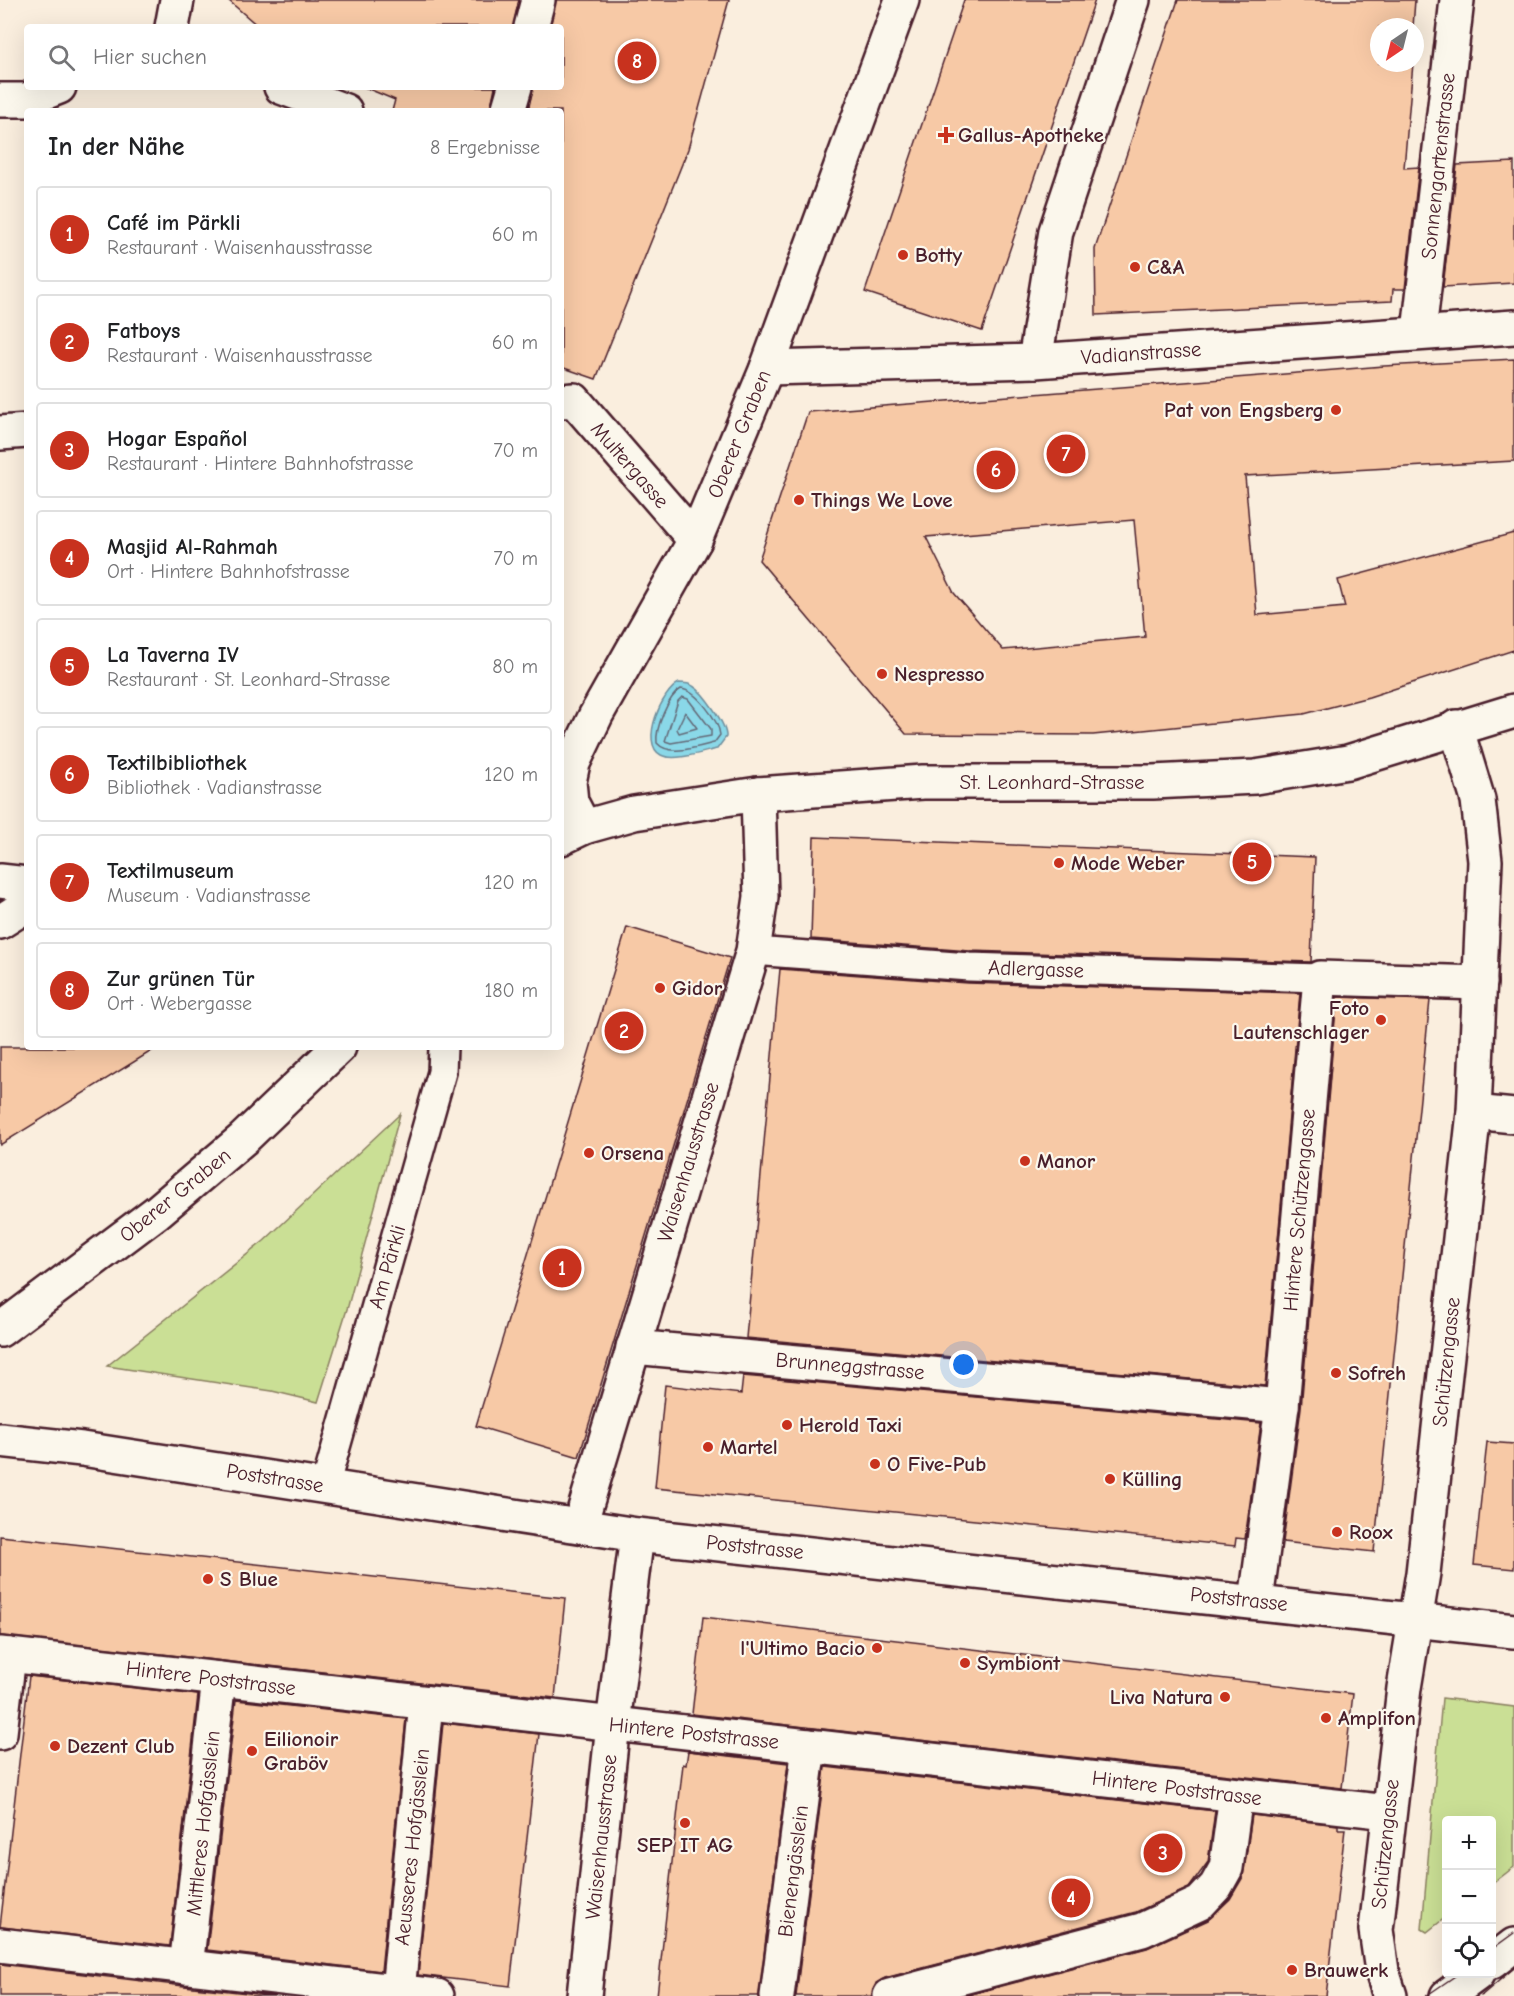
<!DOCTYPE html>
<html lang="de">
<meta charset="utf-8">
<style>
:root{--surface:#fff;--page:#f2f2f2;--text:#202124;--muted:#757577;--line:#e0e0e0;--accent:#c8321e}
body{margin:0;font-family:"Comic Neue",sans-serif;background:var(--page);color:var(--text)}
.controls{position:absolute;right:18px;bottom:18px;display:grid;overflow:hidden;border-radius:6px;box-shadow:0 6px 24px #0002}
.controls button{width:54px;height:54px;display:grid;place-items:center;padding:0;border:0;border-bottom:2px solid var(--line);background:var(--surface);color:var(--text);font:30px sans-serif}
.compass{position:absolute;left:1370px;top:18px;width:54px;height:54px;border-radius:50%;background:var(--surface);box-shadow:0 6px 24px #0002;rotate:215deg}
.you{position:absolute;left:964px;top:1365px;width:21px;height:21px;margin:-15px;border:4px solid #fff;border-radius:50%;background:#1a73e8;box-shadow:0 0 0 9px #1a73e833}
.badge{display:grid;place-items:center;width:39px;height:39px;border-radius:50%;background:var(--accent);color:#fff;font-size:20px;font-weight:700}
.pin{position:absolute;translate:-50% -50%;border:3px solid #fff;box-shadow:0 2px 6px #0006}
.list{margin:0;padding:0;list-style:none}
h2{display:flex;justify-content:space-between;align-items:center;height:78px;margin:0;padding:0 24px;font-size:26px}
h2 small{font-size:20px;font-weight:400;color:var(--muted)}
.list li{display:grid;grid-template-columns:39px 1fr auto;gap:18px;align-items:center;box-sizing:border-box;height:96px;margin:0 12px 12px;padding:0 12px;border:2px solid var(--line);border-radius:6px}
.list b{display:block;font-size:22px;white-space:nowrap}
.list p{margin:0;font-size:20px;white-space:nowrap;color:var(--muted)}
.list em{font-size:20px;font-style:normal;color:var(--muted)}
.icon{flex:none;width:33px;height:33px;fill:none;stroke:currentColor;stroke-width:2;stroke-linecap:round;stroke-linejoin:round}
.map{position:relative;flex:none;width:1514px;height:1996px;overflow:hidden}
.search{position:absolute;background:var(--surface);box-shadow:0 6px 24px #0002;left:24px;top:24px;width:540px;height:66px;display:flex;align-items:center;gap:15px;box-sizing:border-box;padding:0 21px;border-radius:6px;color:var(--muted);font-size:22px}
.panel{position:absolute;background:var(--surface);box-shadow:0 6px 24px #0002;left:24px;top:108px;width:540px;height:942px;border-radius:6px}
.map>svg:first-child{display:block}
</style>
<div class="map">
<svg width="1514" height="1996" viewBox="0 0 1514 1996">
<rect width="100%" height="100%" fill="#faeede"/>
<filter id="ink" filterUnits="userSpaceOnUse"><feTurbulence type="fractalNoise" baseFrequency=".0167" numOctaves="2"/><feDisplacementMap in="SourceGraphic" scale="12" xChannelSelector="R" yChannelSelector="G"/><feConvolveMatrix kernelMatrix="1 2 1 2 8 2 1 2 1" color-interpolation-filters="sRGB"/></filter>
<g filter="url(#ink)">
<g fill="#cadf95" stroke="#8a7f60" stroke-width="1.5">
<polygon points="400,1114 348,1306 318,1402 272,1391 107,1366 264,1241"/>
<polygon points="1442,1698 1514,1707 1514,1867 1492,1884 1492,1820 1446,1820 1446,1917 1427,1932 1422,1929"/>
</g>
<path fill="#8ad8e8" stroke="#708e9c" stroke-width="1.5" d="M679,683C684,683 689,683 693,686C703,692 727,725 726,737L717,749C703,752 674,762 661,755C639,743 662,691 679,683Z"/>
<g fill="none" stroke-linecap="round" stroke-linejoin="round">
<g stroke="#646977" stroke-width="1.5">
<path d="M681,689C696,690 719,721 720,735L714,743C698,747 669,757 657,743C655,729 668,696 681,689Z"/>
<polygon points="682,697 688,699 711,729 711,736 671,743 665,741 678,701"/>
<polygon points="685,712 697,728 679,733 677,729"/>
</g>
</g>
<g fill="#f7c9a6" stroke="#4a1f2b" stroke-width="1.5" fill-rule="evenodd">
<polygon points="228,0 519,0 513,27 259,27"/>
<polygon points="556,0 729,0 688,149 596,379 561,367 561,111 528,111 533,87 561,87 561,27 550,27"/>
<polygon points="964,0 1095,0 982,331 865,292"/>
<polygon points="1178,0 1415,0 1413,27 1379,27 1379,63 1413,63 1404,168 1419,167 1405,289 1393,289 1392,301 1096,315 1095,249"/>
<polygon points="364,87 495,87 490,111 392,111 395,100"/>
<polygon points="1514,162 1514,283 1443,287 1457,165"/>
<path d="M1514,359V461L1245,476L1257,615L1345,607L1338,580L1514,533V650L1369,697L1304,714L1093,735L906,734L759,560L808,412L1384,366ZM1134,520L1145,637L1003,650L954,593L926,537Z"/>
<polygon points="814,837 1315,857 1311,962 970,951 811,939"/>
<polygon points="627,927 730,958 579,1457 476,1426"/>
<polygon points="780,969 968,983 1300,993 1265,1386 746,1338"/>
<polygon points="1337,997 1430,1000 1374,1552 1283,1542 1301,1408"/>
<polygon points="0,1047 158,1047 0,1145"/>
<polygon points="743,1376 1261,1423 1245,1539 1236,1538 1235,1546 655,1488 665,1385 741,1394"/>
<polygon points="1487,1442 1514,1444 1514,1569 1474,1565"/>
<polygon points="0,1536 565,1598 555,1698 0,1636"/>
<polygon points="703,1617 1353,1694 1342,1788 692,1714"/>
<polygon points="29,1676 198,1695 170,1946 0,1927"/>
<polygon points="236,1700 406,1719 381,1971 207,1950"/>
<polygon points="443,1723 539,1734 510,1986 418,1975"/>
<polygon points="688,1751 788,1763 759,1996 657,1996 683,1764 686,1765"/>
<polygon points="825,1767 1215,1811 1208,1862 1189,1888 1136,1912 885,1978 876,1983 872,1996 796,1996"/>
<polygon points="1252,1815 1338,1825 1338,1829 1345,1829 1326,1996 964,1996 1147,1948 1208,1920 1230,1899 1243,1877"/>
<polygon points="0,1964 184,1986 275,1996 0,1996"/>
</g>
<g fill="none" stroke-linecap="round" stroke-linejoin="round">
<g stroke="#4a1f2b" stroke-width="32">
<g id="service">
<polyline points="753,951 969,967 1320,978"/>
<polyline points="325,1486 442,1072 443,1047"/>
</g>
</g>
<g stroke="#4a1f2b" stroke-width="38">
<g id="pedestrian">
<polyline points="281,87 345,111"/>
<polyline points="0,433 27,431"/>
<polyline points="0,881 27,884"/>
<polyline points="0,922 27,905"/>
</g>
</g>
<g stroke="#4a1f2b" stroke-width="38">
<g id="minor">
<polyline points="172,27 177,0"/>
<polyline points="531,27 538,0"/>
<polyline points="0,100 26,100 59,87"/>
<polyline points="508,111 515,87"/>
<polyline points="1419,332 1457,0"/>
<polyline points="1035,361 1056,231 1133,0"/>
<polyline points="767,368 1035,361 1514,327"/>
<polyline points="561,401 574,400 695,540"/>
<polyline points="1474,1112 1514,1116"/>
<polyline points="633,1347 1282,1406"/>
<polyline points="0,1440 82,1449 637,1535 1514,1631"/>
<polyline points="580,1525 753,951 761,897 758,794"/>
<polyline points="1256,1601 1282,1406 1320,978 1480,983"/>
<polyline points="0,1654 1388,1812"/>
<polyline points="0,1733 9,1655"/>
<polyline points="0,1945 437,1996"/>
<polyline points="1492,1962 1514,1945"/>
<polyline points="186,1967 219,1679"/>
<polyline points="398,1991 426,1703"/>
<polyline points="584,1996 613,1724 637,1535"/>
<polyline points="777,1996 809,1746"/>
<polyline points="890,1996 1142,1930 1200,1903 1216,1886 1226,1868 1236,1795"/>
<polyline points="1390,1996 1382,1971 1376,1930 1404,1688 1423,1573 1474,1112 1485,861 1478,800 1456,727"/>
<polyline points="1447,1996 1477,1974"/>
</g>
</g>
<g stroke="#4a1f2b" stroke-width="38">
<polyline id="tertiary" points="584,827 571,802 569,782 573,763 596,715 695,540 767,368 902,0"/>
</g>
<g stroke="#4a1f2b" stroke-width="38">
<g id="secondary">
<polyline points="561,838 584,827 634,813 758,794 923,782 1153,782 1255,777 1348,762 1514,711"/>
<polyline points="0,1330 157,1212 243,1139 339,1047"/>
</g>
</g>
<use href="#service" stroke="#fbf7ec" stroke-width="27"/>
<use href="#pedestrian" stroke="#fbf7ec" stroke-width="33"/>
<use href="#minor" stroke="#fbf7ec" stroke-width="33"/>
<use href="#tertiary" stroke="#fbf7ec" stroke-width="33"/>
<use href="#secondary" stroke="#fbf7ec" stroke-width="33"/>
<g stroke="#4a1f2b" stroke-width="1.5">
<polyline points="1492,1949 1514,1933"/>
<polyline points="1426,1996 1458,1974"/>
<polyline points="1481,1996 1514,1968"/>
</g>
</g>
</g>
<g fill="#c8321e" stroke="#fbf7ec" stroke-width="2">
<path d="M943 126h6v6h6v6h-6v6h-6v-6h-6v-6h6z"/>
<circle cx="903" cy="255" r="6"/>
<circle cx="1135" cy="267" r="6"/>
<circle cx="1336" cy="410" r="6"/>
<circle cx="799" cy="500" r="6"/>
<circle cx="882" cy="674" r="6"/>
<circle cx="1059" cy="863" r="6"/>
<circle cx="660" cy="988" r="6"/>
<circle cx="1381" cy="1020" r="6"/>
<circle cx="589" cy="1153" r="6"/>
<circle cx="1025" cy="1161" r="6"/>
<circle cx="1336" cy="1373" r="6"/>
<circle cx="787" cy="1425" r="6"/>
<circle cx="708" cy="1447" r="6"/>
<circle cx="875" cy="1464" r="6"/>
<circle cx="1110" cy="1479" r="6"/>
<circle cx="1337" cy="1532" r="6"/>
<circle cx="208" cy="1579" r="6"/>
<circle cx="877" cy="1648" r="6"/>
<circle cx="965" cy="1663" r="6"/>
<circle cx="1225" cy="1697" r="6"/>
<circle cx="1326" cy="1718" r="6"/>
<circle cx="55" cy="1746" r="6"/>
<circle cx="252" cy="1751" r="6"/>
<circle cx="685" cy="1823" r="6"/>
<circle cx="1292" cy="1970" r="6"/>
</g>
<g text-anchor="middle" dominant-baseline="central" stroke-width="4.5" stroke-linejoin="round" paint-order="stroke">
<g font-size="21" font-weight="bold" fill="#4a1f2b" stroke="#fbf7ec" text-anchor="start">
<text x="958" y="135">Gallus-Apotheke</text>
<text x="915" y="255">Botty</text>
<text x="1147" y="267">C&amp;A</text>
<text x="1324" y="410" text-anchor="end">Pat von Engsberg</text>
<text x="811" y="500">Things We Love</text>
<text x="894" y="674">Nespresso</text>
<text x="1071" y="863">Mode Weber</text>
<text x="672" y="988">Gidor</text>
<text x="1369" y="1008" text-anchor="end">Foto<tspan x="1369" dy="24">Lautenschlager</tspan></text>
<text x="601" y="1153">Orsena</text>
<text x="1037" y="1161">Manor</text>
<text x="1348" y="1373">Sofreh</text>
<text x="799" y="1425">Herold Taxi</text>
<text x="720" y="1447">Martel</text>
<text x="887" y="1464">O Five-Pub</text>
<text x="1122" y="1479">Külling</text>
<text x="1349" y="1532">Roox</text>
<text x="220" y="1579">S Blue</text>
<text x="865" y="1648" text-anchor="end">l'Ultimo Bacio</text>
<text x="977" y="1663">Symbiont</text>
<text x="1213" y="1697" text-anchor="end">Liva Natura</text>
<text x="1338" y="1718">Amplifon</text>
<text x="264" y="1739">Eilionoir<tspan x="264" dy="24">Graböv</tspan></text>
<text x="67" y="1746">Dezent Club</text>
<text x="685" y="1845" text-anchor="middle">SEP IT AG</text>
<text x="1304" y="1970">Brauwerk</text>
</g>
<g font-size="21" fill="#4a1f2b" stroke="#fbf7ec">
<text transform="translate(1438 166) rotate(-84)">Sonnengartenstrasse</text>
<text transform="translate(1141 353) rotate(-4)">Vadianstrasse</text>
<text transform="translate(739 434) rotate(-68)">Oberer Graben</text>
<text transform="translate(630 465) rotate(49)">Multergasse</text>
<text x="1052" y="782">St. Leonhard-Strasse</text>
<text transform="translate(1036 969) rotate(2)">Adlergasse</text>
<text transform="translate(688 1162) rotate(-73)">Waisenhausstrasse</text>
<text transform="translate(175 1195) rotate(-39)">Oberer Graben</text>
<text transform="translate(1299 1210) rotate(-85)">Hintere Schützengasse</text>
<text transform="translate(387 1267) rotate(-74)">Am Pärkli</text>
<text transform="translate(1446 1362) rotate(-84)">Schützengasse</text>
<text transform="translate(850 1366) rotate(5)">Brunneggstrasse</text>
<text transform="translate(275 1478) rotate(9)">Poststrasse</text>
<text transform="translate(755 1547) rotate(6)">Poststrasse</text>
<text transform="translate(1239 1599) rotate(6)">Poststrasse</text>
<text transform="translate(211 1678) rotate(7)">Hintere Poststrasse</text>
<text transform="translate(694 1733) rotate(6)">Hintere Poststrasse</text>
<text transform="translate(1177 1788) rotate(7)">Hintere Poststrasse</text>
<text transform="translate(203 1823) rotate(-84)">Mittleres Hofgässlein</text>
<text transform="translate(601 1837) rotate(-84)">Waisenhausstrasse</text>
<text transform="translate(1385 1844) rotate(-84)">Schützengasse</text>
<text transform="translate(412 1847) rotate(-84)">Aeusseres Hofgässlein</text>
<text transform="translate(793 1871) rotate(-83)">Bienengässlein</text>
</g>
</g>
</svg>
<div class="controls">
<button>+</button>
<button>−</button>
<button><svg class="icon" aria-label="locate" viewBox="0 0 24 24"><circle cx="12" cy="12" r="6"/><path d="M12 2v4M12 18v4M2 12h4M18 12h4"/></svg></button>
</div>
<svg class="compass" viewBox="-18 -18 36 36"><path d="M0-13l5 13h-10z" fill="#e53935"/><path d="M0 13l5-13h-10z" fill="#757577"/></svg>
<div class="you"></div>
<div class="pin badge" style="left:562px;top:1268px">1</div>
<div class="pin badge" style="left:624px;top:1031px">2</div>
<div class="pin badge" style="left:1163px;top:1853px">3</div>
<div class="pin badge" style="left:1071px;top:1898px">4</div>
<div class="pin badge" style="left:1252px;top:862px">5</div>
<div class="pin badge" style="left:996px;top:470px">6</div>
<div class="pin badge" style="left:1066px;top:454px">7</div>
<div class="pin badge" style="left:637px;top:61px">8</div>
<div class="search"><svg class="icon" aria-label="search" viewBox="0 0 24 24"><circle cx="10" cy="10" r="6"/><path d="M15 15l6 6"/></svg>Hier suchen</div>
<section class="panel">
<h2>In der Nähe<small>8 Ergebnisse</small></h2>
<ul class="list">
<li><span class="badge">1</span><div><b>Café im Pärkli</b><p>Restaurant · Waisenhausstrasse</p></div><em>60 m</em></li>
<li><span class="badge">2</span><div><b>Fatboys</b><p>Restaurant · Waisenhausstrasse</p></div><em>60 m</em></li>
<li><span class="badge">3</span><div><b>Hogar Español</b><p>Restaurant · Hintere Bahnhofstrasse</p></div><em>70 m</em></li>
<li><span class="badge">4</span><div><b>Masjid Al-Rahmah</b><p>Ort · Hintere Bahnhofstrasse</p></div><em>70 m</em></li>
<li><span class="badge">5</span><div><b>La Taverna IV</b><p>Restaurant · St. Leonhard-Strasse</p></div><em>80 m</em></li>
<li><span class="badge">6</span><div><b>Textilbibliothek</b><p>Bibliothek · Vadianstrasse</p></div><em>120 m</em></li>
<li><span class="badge">7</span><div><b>Textilmuseum</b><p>Museum · Vadianstrasse</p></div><em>120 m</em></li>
<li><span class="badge">8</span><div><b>Zur grünen Tür</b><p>Ort · Webergasse</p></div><em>180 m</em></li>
</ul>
</section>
</div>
